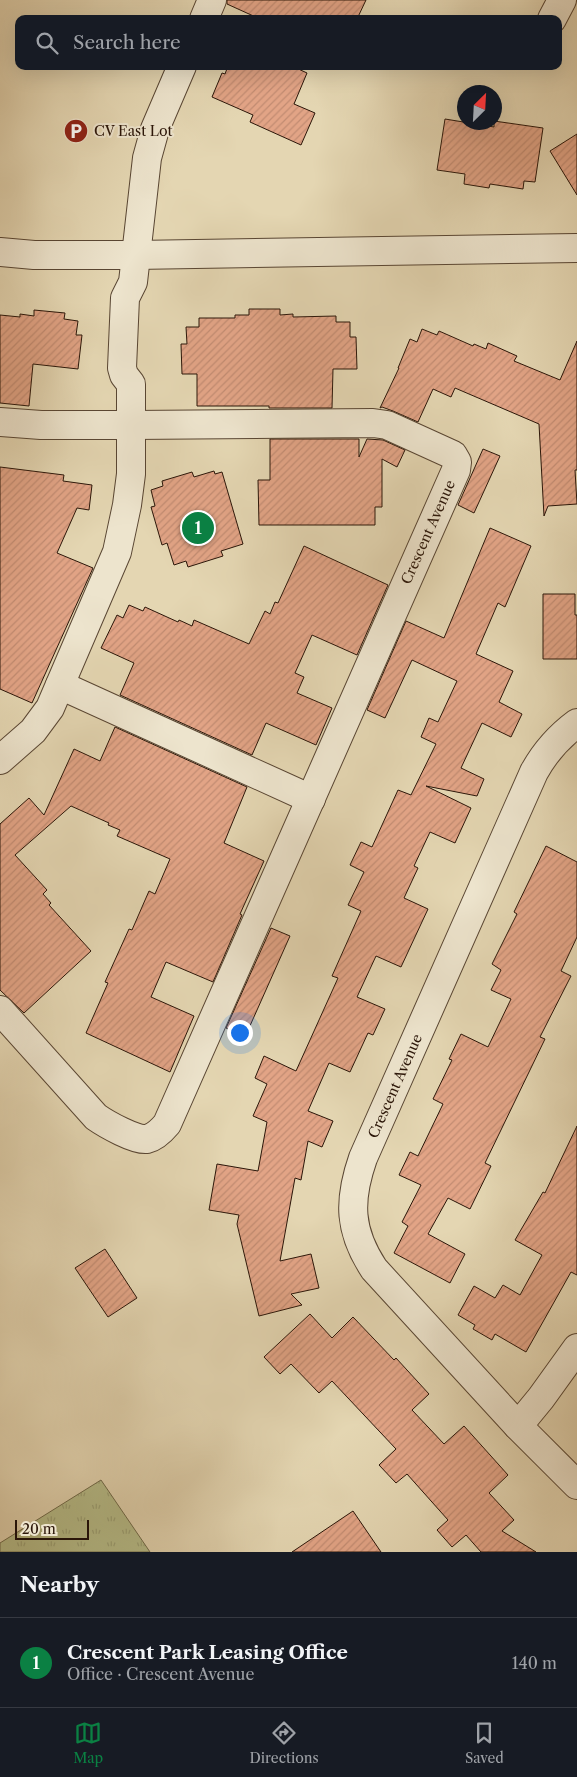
<!DOCTYPE html>
<meta charset="utf-8">
<style>
:root{--surface:#171b24;--page:#20242c;--text:#f1f3f6;--muted:#9ea1a6;--line:#363941;--accent:#0b8043}
body{margin:0;font-family:"Libre Caslon Text",serif;background:var(--page);color:var(--text)}
.compass{position:absolute;left:457px;top:85px;width:45px;height:45px;border-radius:50%;background:var(--surface);box-shadow:0 5px 20px #0002;rotate:24deg}
.scale{position:absolute;left:15px;bottom:12px;width:74px;box-sizing:border-box;padding-left:5px;border:2px solid #2b1609;border-top:0;font-size:14px;line-height:18px;white-space:nowrap;color:#2b1609;-webkit-text-stroke:4px #ede4cd;paint-order:stroke}
.you{position:absolute;left:239px;top:1032px;width:18px;height:18px;margin:-12px;border:4px solid #fff;border-radius:50%;background:#1a73e8;box-shadow:0 0 0 8px #1a73e833}
.badge{display:grid;place-items:center;width:32px;height:32px;border-radius:50%;background:var(--accent);color:#fff;font-size:16px;font-weight:700}
.pin{position:absolute;translate:-50% -50%;border:2px solid #fff;box-shadow:0 1px 5px #0006}
.list{margin:0;padding:0;list-style:none}
h2{display:flex;justify-content:space-between;align-items:center;height:65px;margin:0;padding:0 20px;font-size:21px}
h2 small{font-size:16px;font-weight:400;color:var(--muted)}
.list li{display:grid;grid-template-columns:32px 1fr auto;gap:15px;align-items:center;box-sizing:border-box;height:90px;padding:0 20px;border-top:1px solid var(--line)}
.list b{display:block;font-size:19px;white-space:nowrap}
.list p{margin:0;font-size:16px;white-space:nowrap;color:var(--muted)}
.list em{font-size:16px;font-style:normal;color:var(--muted)}
.icon{flex:none;width:28px;height:28px;fill:none;stroke:currentColor;stroke-width:2;stroke-linecap:round;stroke-linejoin:round}
.map{position:relative;flex:none;width:577px;height:1552px;overflow:hidden}
.search{position:absolute;background:var(--surface);box-shadow:0 5px 20px #0002;left:15px;right:15px;top:15px;height:55px;display:flex;align-items:center;gap:12px;box-sizing:border-box;padding:0 18px;border-radius:10px;color:var(--muted);font-size:19px}
.sheet{height:155px;background:var(--surface)}
nav{display:flex;justify-content:space-around;align-items:center;box-sizing:border-box;height:70px;border-top:1px solid var(--line);background:var(--surface);font-size:14px;color:var(--muted)}
nav a{display:grid;justify-items:center;gap:2px}
nav .on{color:var(--accent)}
.map>svg:first-child{display:block}
</style>
<div class="map">
<svg width="577" height="1552" viewBox="0 0 577 1552">
<defs>
<pattern id="grass-tufts" width="24" height="20" patternUnits="userSpaceOnUse" patternTransform="scale(1.25)"><rect width="24" height="20" fill="#b6bd8a"/><path d="M3 7l-1-3M5 7V3M7 7l1-3M15 17l-1-3M17 17v-4M19 17l1-3" fill="none" stroke="#9da276"/></pattern>
<pattern id="building-hatch" width="6" height="6" patternUnits="userSpaceOnUse" patternTransform="scale(1.25)"><rect width="6" height="6" fill="#e2a486"/><path d="M-1 1l2-2M0 6l6-6M5 7l2-2" fill="none" stroke="#c28c72"/></pattern>
</defs>
<rect width="100%" height="100%" fill="#e4d6b2"/>
<filter id="stains"><feTurbulence type="fractalNoise" baseFrequency=".004" numOctaves="4"/><feColorMatrix values="0 0 0 0 .2 0 0 0 0 .09 0 0 0 0 .02 0 0 0 .5 -.17"/></filter>
<radialGradient id="worn" r=".72"><stop offset=".6" stop-color="#630" stop-opacity="0"/><stop offset="1" stop-color="#630" stop-opacity=".3"/></radialGradient>
<polygon fill="url(#grass-tufts)" stroke="#706a4a" points="101,1480 150,1552 0,1552 0,1543"/>
<g fill="url(#building-hatch)" stroke="#2b1609">
<polygon points="227,0 366,0 357,19 260,19 227,4"/>
<polygon points="228,66 292,66 307,73 294,104 315,113 301,145 250,122 253,115 212,97 222,73 225,74"/>
<polygon points="445,119 494,127 494,121 543,128 535,182 524,181 523,189 490,184 489,188 464,184 465,174 437,170"/>
<polygon points="577,134 577,195 550,151"/>
<polygon points="249,309 280,309 280,315 293,314 293,317 336,316 336,322 350,322 350,337 356,337 357,369 333,369 332,408 269,408 269,406 197,406 197,374 182,374 181,344 187,344 186,327 199,327 199,318 235,318 235,315 249,315"/>
<polygon points="34,310 65,313 64,319 78,321 76,335 82,335 78,369 33,364 29,406 0,403 0,315 20,317 20,314 34,316"/>
<polygon points="422,329 437,335 439,331 473,346 474,344 486,349 488,343 517,356 514,361 560,380 577,341 577,470 575,470 577,504 548,506 544,516 539,424 455,388 451,397 433,389 418,422 393,411 382,407 380,408 399,368 398,368 410,339 417,342"/>
<polygon points="270,439 359,439 359,457 367,439 383,440 405,450 397,467 382,459 382,507 375,507 375,525 259,525 258,480 270,480"/>
<polygon points="483,449 500,456 474,513 458,505"/>
<polygon points="0,467 64,475 63,481 92,485 89,510 77,508 57,553 93,568 32,703 0,689"/>
<polygon points="214,471 215,474 222,472 243,544 221,551 223,556 188,567 186,561 174,565 167,543 162,545 151,507 155,506 151,490 163,486 162,481 192,472 194,477"/>
<polygon points="490,528 531,546 505,607 498,603 476,654 513,671 499,702 522,714 511,737 482,723 461,768 484,779 477,796 426,786 471,808 455,843 430,832 414,866 418,868 404,898 428,909 401,967 376,956 357,997 385,1009 373,1035 368,1033 350,1072 329,1063 308,1111 333,1121 322,1147 308,1141 301,1180 295,1178 280,1261 311,1254 319,1288 291,1294 302,1305 259,1316 237,1224 239,1215 209,1210 217,1164 258,1171 267,1122 253,1116 267,1084 255,1078 264,1056 296,1071 338,978 332,976 361,911 348,905 364,872 350,865 361,842 372,847 398,790 411,795 436,744 421,737 429,718 438,722 457,681 412,660 385,718 367,710 406,621 444,638"/>
<polygon points="304,546 388,585 357,655 312,635 295,673 304,677 297,693 332,708 316,745 266,723 252,755 120,695 134,663 101,648 117,615 123,618 129,605 143,611 145,607 178,622 179,620 192,626 194,620 249,644 265,611 270,614 275,602 278,603"/>
<polygon points="543,594 575,594 575,615 577,615 577,659 543,659"/>
<polygon points="115,727 247,787 224,843 264,861 240,914 242,915 213,982 166,962 151,997 194,1016 170,1072 86,1033 108,983 105,982 129,929 132,930 149,891 155,894 170,859 117,836 120,830 108,825 109,823 71,806 15,855 47,890 43,894 51,903 49,905 91,951 24,1013 0,990 0,824 29,798 44,815 74,749 100,761"/>
<polygon points="546,846 577,862 577,937 561,971 571,976 540,1037 545,1039 485,1163 491,1166 470,1209 448,1198 428,1234 465,1254 450,1283 394,1253 408,1226 402,1222 421,1185 399,1175 410,1152 418,1156 443,1104 433,1099 452,1060 449,1059 461,1034 488,1047 511,999 491,990 501,970 492,964 517,914 514,912"/>
<polygon points="271,928 290,936 245,1037 226,1028"/>
<polygon points="577,1126 577,1275 571,1272 526,1352 495,1334 492,1340 473,1329 475,1325 458,1315 474,1286 495,1298 503,1285 520,1295 542,1255 515,1240 543,1192 545,1193"/>
<polygon points="105,1249 137,1298 108,1317 75,1268"/>
<polygon points="310,1314 332,1338 353,1317 394,1360 396,1358 429,1394 412,1410 444,1444 464,1426 508,1475 489,1493 514,1520 502,1531 536,1552 481,1552 466,1535 452,1547 437,1530 448,1520 407,1474 396,1483 379,1465 396,1449 332,1381 319,1393 291,1364 280,1374 264,1357"/>
<polygon points="353,1511 381,1552 292,1552"/>
</g>
<g fill="none" stroke-linecap="round" stroke-linejoin="round">
<g stroke="#594633" stroke-width="30">
<g id="minor">
<polyline points="204,19 212,0"/>
<polyline points="552,19 562,0"/>
<polyline points="0,252 34,255 135,255 577,248"/>
<path d="M0,422L41,425H132L373,423L387,425L453,455L457,462L456,470L167,1124C162,1130 155,1137 147,1139C136,1141 106,1124 96,1117L0,1010"/>
<polyline points="60,685 311,799"/>
<path d="M577,723C558,737 545,752 534,772L363,1158C348,1201 349,1231 374,1269L518,1426L577,1485"/>
<polyline points="0,760 33,731 50,708 117,552 127,505 131,474 131,384 124,375 122,368 125,298 133,282 147,158 155,129 182,66"/>
<polyline points="518,1426 541,1398 577,1348"/>
</g>
</g>
<use href="#minor" stroke="#ede4cd" stroke-width="28"/>
</g>
<defs>
<g id="parking-disc" transform="scale(1.25)"><circle r="9.5" fill="#8f2418" stroke="#ede4cd"/><path d="M-3.5-5.5H1a3.5 3.5 0 0 1 0 7H-1V5.5H-3.5ZM-1-3.4V-.6H.8a1.4 1.4 0 0 0 0-2.8Z" fill="#fff"/></g>
</defs>
<g fill-rule="evenodd">
<use href="#parking-disc" x="76" y="131"/>
</g>
<g text-anchor="middle" dominant-baseline="central" stroke-width="4" stroke-linejoin="round" paint-order="stroke">
<g font-size="14" fill="#2b1609" stroke="#ede4cd" text-anchor="start">
<text x="94" y="131">CV East Lot</text>
</g>
<g font-size="14" fill="#2b1609" stroke="#ede4cd">
<text transform="translate(428 532) rotate(-66)">Crescent Avenue</text>
<text transform="translate(395 1086) rotate(-66)">Crescent Avenue</text>
</g>
</g>
<rect width="100%" height="100%" filter="url(#stains)"/>
<rect width="100%" height="100%" fill="url(#worn)"/>
</svg>
<svg class="compass" viewBox="-18 -18 36 36"><path d="M0-13l5 13h-10z" fill="#e53935"/><path d="M0 13l5-13h-10z" fill="#9ea1a6"/></svg>
<div class="scale">20 m</div>
<div class="you"></div>
<div class="pin badge" style="left:198px;top:528px">1</div>
<div class="search"><svg class="icon" aria-label="search" viewBox="0 0 24 24"><circle cx="10" cy="10" r="6"/><path d="M15 15l6 6"/></svg>Search here</div>
</div>
<section class="sheet">
<h2>Nearby<small></small></h2>
<ul class="list">
<li><span class="badge">1</span><div><b>Crescent Park Leasing Office</b><p>Office · Crescent Avenue</p></div><em>140 m</em></li>
</ul>
</section>
<nav>
<a class="on"><svg class="icon" aria-label="map" viewBox="0 0 24 24"><path d="M3 6l6-2 6 2 6-2v14l-6 2-6-2-6 2zM9 4v14M15 6v14"/></svg>Map</a>
<a><svg class="icon" aria-label="directions" viewBox="0 0 24 24"><path d="M12 3l9 9-9 9-9-9zM9 14v-3h6M13 9l2 2-2 2"/></svg>Directions</a>
<a><svg class="icon" aria-label="saved" viewBox="0 0 24 24"><path d="M7 4h10v16l-5-4-5 4z"/></svg>Saved</a>
</nav>
